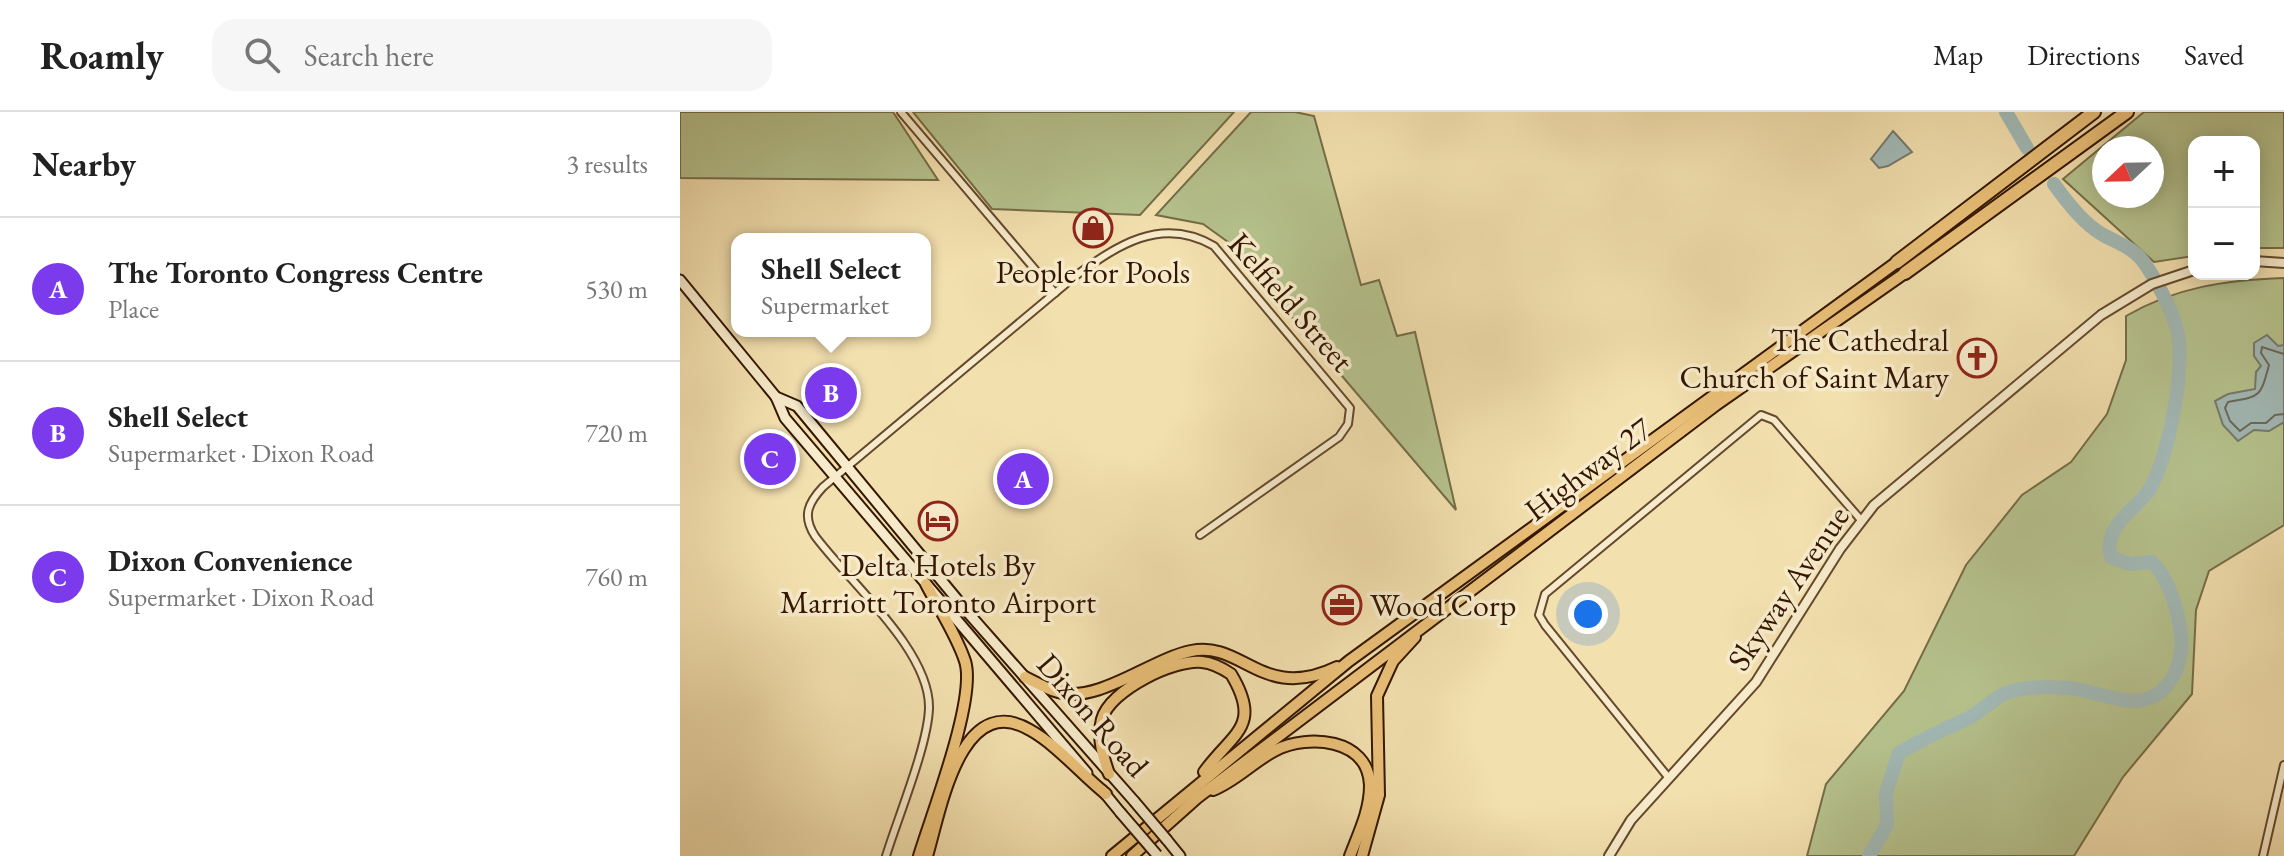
<!DOCTYPE html>
<meta charset="utf-8">
<style>
:root{--surface:#fff;--page:#f6f6f6;--text:#222;--muted:#767676;--line:#e0e0e0;--accent:#7c3aed}
body{margin:0;font-family:"EB Garamond",serif;background:var(--page);color:var(--text)}
.controls{position:absolute;right:24px;top:24px;display:grid;overflow:hidden;border-radius:16px;box-shadow:0 4px 20px #0003}
.controls button{width:72px;height:72px;display:grid;place-items:center;padding:0;border:0;border-bottom:2px solid var(--line);background:var(--surface);color:var(--text);font:40px sans-serif}
.compass{position:absolute;left:1412px;top:24px;width:72px;height:72px;border-radius:50%;background:var(--surface);box-shadow:0 4px 20px #0003;rotate:248deg}
.you{position:absolute;left:908px;top:502px;width:28px;height:28px;margin:-20px;border:6px solid #fff;border-radius:50%;background:#1a73e8;box-shadow:0 0 0 12px #1a73e833}
.badge{display:grid;place-items:center;width:52px;height:52px;border-radius:50%;background:var(--accent);color:#fff;font-size:26px;font-weight:700}
.pin{position:absolute;translate:-50% -50%;border:4px solid #fff;box-shadow:0 2px 8px #0006}
.popup{position:absolute;left:51px;top:121px;width:200px;height:104px;box-sizing:border-box;display:grid;place-content:center;border-radius:16px;background:var(--surface);filter:drop-shadow(0 2px 6px #0005);font-size:26px;white-space:nowrap;color:var(--muted)}
.popup b{font-size:30px;color:var(--text)}
.popup::after{content:'';position:absolute;left:50%;top:100%;margin-left:-16px;border:16px solid transparent;border-top-color:var(--surface)}
.list{margin:0;padding:0;list-style:none}
h2{display:flex;justify-content:space-between;align-items:center;height:104px;margin:0;padding:0 32px;font-size:34px}
h2 small{font-size:26px;font-weight:400;color:var(--muted)}
.list li{display:grid;grid-template-columns:52px 1fr auto;gap:24px;align-items:center;box-sizing:border-box;height:144px;padding:0 32px;border-top:2px solid var(--line)}
.list b{display:block;font-size:30px;white-space:nowrap}
.list p{margin:0;font-size:26px;white-space:nowrap;color:var(--muted)}
.list em{font-size:26px;font-style:normal;color:var(--muted)}
.icon{flex:none;width:44px;height:44px;fill:none;stroke:currentColor;stroke-width:2;stroke-linecap:round;stroke-linejoin:round}
.map{position:relative;flex:none;width:1604px;height:744px;overflow:hidden}
header{display:flex;align-items:center;gap:48px;box-sizing:border-box;height:112px;padding:0 40px;background:var(--surface);border-bottom:2px solid var(--line)}
header strong{font-size:38px}
nav{display:flex;gap:44px;margin-inline-start:auto;font-size:28px}
.search{width:560px;height:72px;background:var(--page);display:flex;align-items:center;gap:20px;box-sizing:border-box;padding:0 28px;border-radius:24px;color:var(--muted);font-size:30px}
main{display:flex}
aside{flex:1;background:var(--surface)}
.map>svg:first-child{display:block}
</style>
<header>
<strong>Roamly</strong>
<div class="search"><svg class="icon" aria-label="search" viewBox="0 0 24 24"><circle cx="10" cy="10" r="6"/><path d="M15 15l6 6"/></svg>Search here</div>
<nav><a>Map</a><a>Directions</a><a>Saved</a></nav>
</header>
<main>
<aside>
<h2>Nearby<small>3 results</small></h2>
<ul class="list">
<li><span class="badge">A</span><div><b>The Toronto Congress Centre</b><p>Place</p></div><em>530 m</em></li>
<li><span class="badge">B</span><div><b>Shell Select</b><p>Supermarket · Dixon Road</p></div><em>720 m</em></li>
<li><span class="badge">C</span><div><b>Dixon Convenience</b><p>Supermarket · Dixon Road</p></div><em>760 m</em></li>
</ul>
</aside>
<div class="map">
<svg width="1604" height="744" viewBox="0 0 1604 744">
<rect width="100%" height="100%" fill="#f3e0af"/>
<filter id="stains"><feTurbulence type="fractalNoise" baseFrequency=".0025" numOctaves="4"/><feColorMatrix values="0 0 0 0 .2 0 0 0 0 .09 0 0 0 0 .02 0 0 0 .5 -.17"/></filter>
<radialGradient id="worn" r=".72"><stop offset=".6" stop-color="#630" stop-opacity="0"/><stop offset="1" stop-color="#630" stop-opacity=".3"/></radialGradient>
<g fill="#b6c38e" stroke="#756d47" stroke-width="2" fill-rule="evenodd">
<polygon points="0,0 213,0 258,68 0,66"/>
<polygon points="233,0 554,0 460,103 312,97"/>
<polygon points="571,0 615,0 634,4 681,173 699,168 717,224 735,220 776,398 548,130 523,112 476,103"/>
<path d="M1464,0H1604V136H1574V30H1514V144L1474,150L1383,67ZM1424,36H1472V84H1424Z"/>
<path d="M1604,166V413L1529,459L1516,498L1512,582L1443,665L1394,744H1127L1146,672L1224,579L1286,453L1342,383L1391,350L1427,302L1446,248V204C1496,175 1546,168 1604,166Z"/>
</g>
<g fill="#a2bab7" stroke="#76796e" stroke-width="2">
<polygon points="1213,19 1232,40 1208,54 1199,56 1191,47"/>
<polygon points="1587,223 1598,234 1604,233 1604,310 1589,319 1574,318 1558,329 1543,313 1535,289 1548,282 1575,277 1576,260 1581,254 1574,244 1574,231"/>
</g>
<g fill="none" stroke-linecap="round" stroke-linejoin="round">
<path stroke="#6b685c" stroke-width="2" d="M1604,242L1582,235L1581,241L1589,253C1580,286 1581,284 1548,290L1545,296L1550,309L1560,319L1571,311H1586L1595,303L1604,302"/>
<g stroke="#a2bab7" stroke-width="14">
<polyline points="1326,0 1347,36"/>
<path d="M1189,744L1207,713L1206,681L1219,641C1241,628 1262,618 1285,608C1300,601 1312,587 1326,581C1344,574 1369,575 1388,576C1425,579 1467,609 1493,565C1499,554 1503,536 1501,523C1498,500 1490,467 1472,450L1449,452L1431,445C1421,413 1459,397 1471,375C1489,340 1506,256 1497,218C1492,198 1477,169 1465,152C1454,135 1436,131 1420,121C1402,110 1386,89 1374,72"/>
</g>
<g stroke="#64492c" stroke-width="10">
<g id="minor">
<polyline points="221,0 375,181"/>
<polyline points="988,665 865,513 859,503 865,482 1081,303 1094,308 1181,408"/>
<path d="M206,744C218,705 248,633 249,596C250,538 168,469 135,424C122,404 128,391 143,375L394,165C436,134 481,103 534,134L670,296L668,312L659,325L520,423"/>
<polyline points="1583,744 1604,653"/>
</g>
</g>
<g stroke="#64492c" stroke-width="12">
<g id="tertiary">
<polyline points="1574,149 1604,151"/>
<polyline points="929,744 951,708 1076,570 1160,437 1194,393 1421,203 1472,172 1514,158"/>
</g>
</g>
<g stroke="#341700" stroke-width="13">
<g id="secondary">
<polyline points="0,168 96,285 105,306 407,661"/>
<polyline points="96,285 117,294 290,503 454,689"/>
<polyline points="422,678 440,700"/>
<polyline points="487,728 500,744"/>
</g>
</g>
<g stroke="#341700" stroke-width="14">
<g id="primary">
<path d="M345,565C355,570 367,577 378,580C418,592 471,547 511,539C563,528 582,591 657,555"/>
<path d="M429,662C423,644 417,626 422,607C430,578 494,547 522,550C533,551 542,556 551,562C583,615 552,621 524,660"/>
<path d="M533,678C556,669 574,649 596,638C628,622 688,626 690,673C690,699 679,720 670,744"/>
<path d="M239,744C252,701 297,586 285,549C276,522 259,497 246,472"/>
<path d="M247,744C260,701 280,577 350,618C377,633 401,662 426,682"/>
<polyline points="432,744 669,549 1217,150"/>
<polyline points="452,744 517,686 1036,293 1225,161"/>
<polyline points="682,744 699,683 697,584 713,549 735,525"/>
</g>
</g>
<g stroke="#341700" stroke-width="16">
<g id="motorway">
<polyline points="1217,150 1414,0"/>
<polyline points="1225,161 1447,0"/>
</g>
</g>
<use href="#minor" stroke="#f7ebcb" stroke-width="6"/>
<use href="#tertiary" stroke="#f7ebcb" stroke-width="8"/>
<use href="#secondary" stroke="#f7ebcb" stroke-width="9"/>
<use href="#primary" stroke="#eac078" stroke-width="10"/>
<use href="#motorway" stroke="#eac078" stroke-width="12"/>
<g stroke="#341700" stroke-width="13" stroke-linecap="butt">
<g id="secondary-bridge">
<polyline points="454,689 487,728"/>
<polyline points="440,700 477,743"/>
</g>
</g>
<use href="#secondary-bridge" stroke="#f7ebcb" stroke-width="9"/>
</g>
<defs>
<g id="shop-ring" transform="scale(2)"><circle r="9.5" fill="#f7ebcb" stroke="#8f2418" stroke-width="1.5"/><path d="M-5-2.5h2.3a2.7 3.5 0 0 1 5.4 0H5L5.5 6h-11ZM-1.5-2.5h3a1.5 2.3 0 0 0-3 0Z" fill="#8f2418"/></g>
<g id="church-ring" transform="scale(2)"><circle r="9.5" fill="#f7ebcb" stroke="#8f2418" stroke-width="1.5"/><path d="M-1.2-6h2.4v3.5h3.3v2.4h-3.3V6h-2.4V-.1h-3.3v-2.4h3.3Z" fill="#8f2418"/></g>
<g id="hotel-ring" transform="scale(2)"><circle r="9.5" fill="#f7ebcb" stroke="#8f2418" stroke-width="1.5"/><path d="M-6-4.5h1.5V1H6V5H4.5V3h-9V5H-6ZM-4 0a1.8 1.8 0 1 1 3.6 0ZM.5 0V-2.5h3Q6-2.5 6 0Z" fill="#8f2418"/></g>
<g id="office-ring" transform="scale(2)"><circle r="9.5" fill="#f7ebcb" stroke="#8f2418" stroke-width="1.5"/><path d="M-6-3h4V-5.5h4V-3h4V5H-6ZM-1-4.5V-3h2v-1.5ZM-6 0V1H6V0Z" fill="#8f2418"/></g>
</defs>
<g fill-rule="evenodd">
<use href="#shop-ring" x="413" y="116"/>
<use href="#church-ring" x="1297" y="246"/>
<use href="#hotel-ring" x="258" y="409"/>
<use href="#office-ring" x="662" y="493"/>
</g>
<g text-anchor="middle" dominant-baseline="central" stroke-width="7" stroke-linejoin="round" paint-order="stroke">
<g font-size="32" fill="#341700" stroke="#f7ebcb">
<text x="413" y="160">People for Pools</text>
<text x="1269" y="228" text-anchor="end">The Cathedral<tspan x="1269" dy="37">Church of Saint Mary</tspan></text>
<text x="258" y="453">Delta Hotels By<tspan x="258" dy="37">Marriott Toronto Airport</tspan></text>
<text x="690" y="493" text-anchor="start">Wood Corp</text>
</g>
<g font-size="32" fill="#341700" stroke="#f7ebcb">
<text transform="translate(611 190) rotate(49)">Kelfield Street</text>
<text transform="translate(908 357) rotate(-37)">Highway 27</text>
<text transform="translate(1108 476) rotate(-56)">Skyway Avenue</text>
<text transform="translate(413 603) rotate(49)">Dixon Road</text>
</g>
</g>
<rect width="100%" height="100%" filter="url(#stains)"/>
<rect width="100%" height="100%" fill="url(#worn)"/>
</svg>
<div class="controls">
<button>+</button>
<button>−</button>
</div>
<svg class="compass" viewBox="-18 -18 36 36"><path d="M0-13l5 13h-10z" fill="#e53935"/><path d="M0 13l5-13h-10z" fill="#767676"/></svg>
<div class="you"></div>
<div class="pin badge" style="left:343px;top:367px">A</div>
<div class="pin badge" style="left:151px;top:281px">B</div>
<div class="popup"><b>Shell Select</b>Supermarket</div>
<div class="pin badge" style="left:90px;top:347px">C</div>
</div>
</main>
